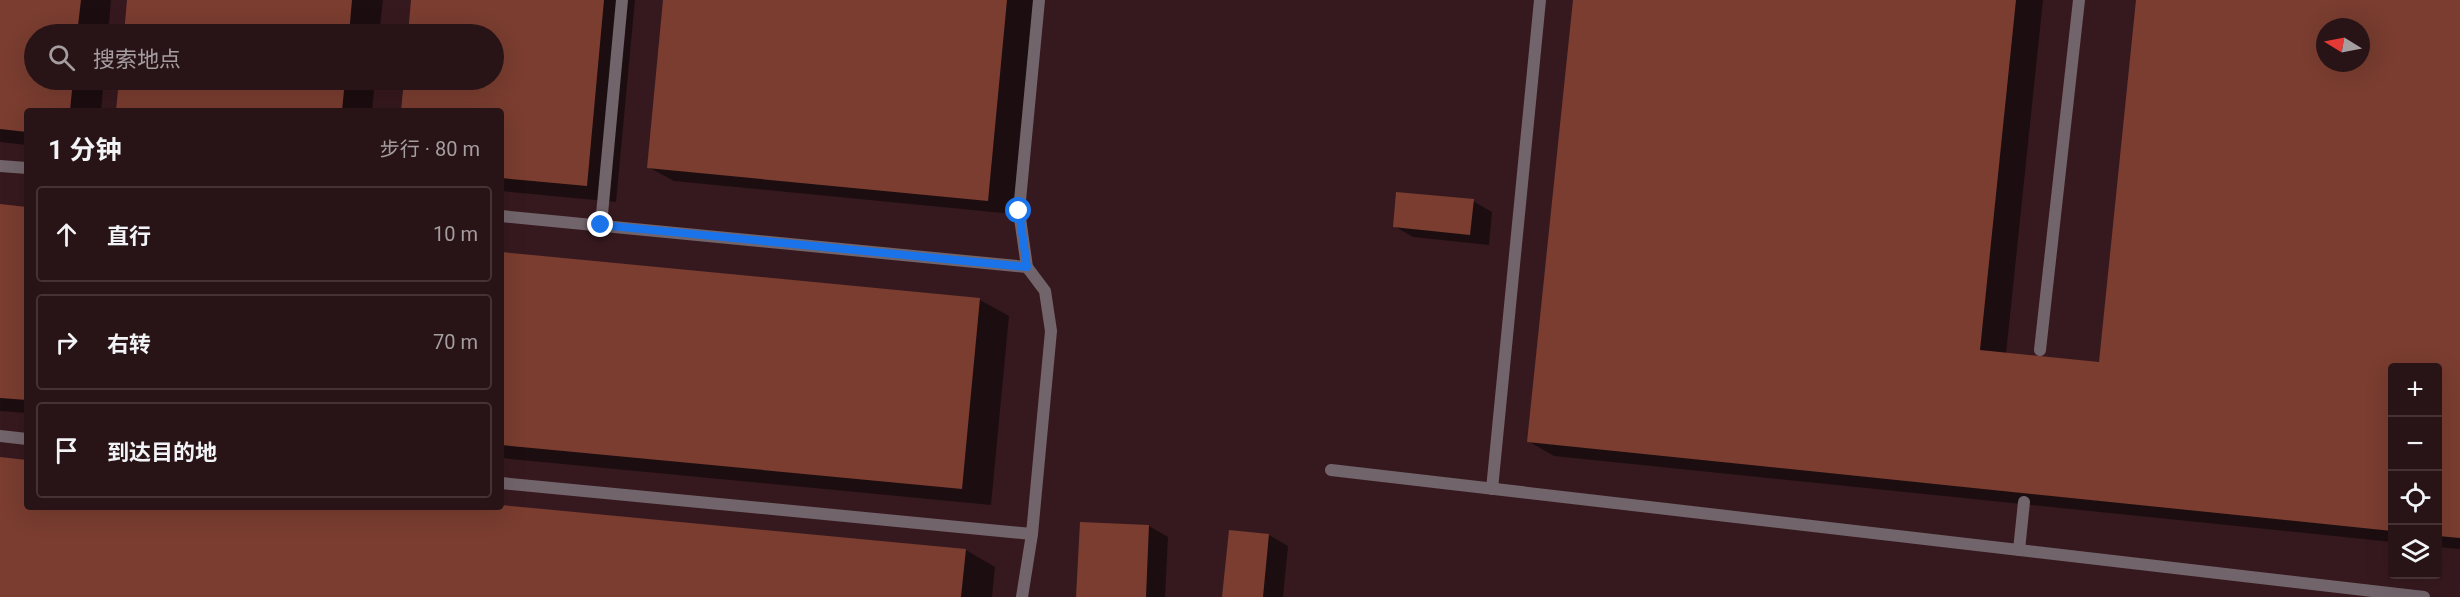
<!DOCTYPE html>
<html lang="zh">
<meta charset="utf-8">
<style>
:root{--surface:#281316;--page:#342023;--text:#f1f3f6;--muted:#a59ea1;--line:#443235}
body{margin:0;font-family:Roboto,"Noto Sans SC",sans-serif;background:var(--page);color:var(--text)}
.controls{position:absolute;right:18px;bottom:18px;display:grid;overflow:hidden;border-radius:6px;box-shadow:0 6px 24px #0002}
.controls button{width:54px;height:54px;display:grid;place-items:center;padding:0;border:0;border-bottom:2px solid var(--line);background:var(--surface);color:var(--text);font:30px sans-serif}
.compass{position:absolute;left:2316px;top:18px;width:54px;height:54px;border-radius:50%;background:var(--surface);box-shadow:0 6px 24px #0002;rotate:280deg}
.stop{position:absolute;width:18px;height:18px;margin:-14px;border:4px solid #1a73e8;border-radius:50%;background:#fff}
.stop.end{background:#1a73e8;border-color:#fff;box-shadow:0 2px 6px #0008}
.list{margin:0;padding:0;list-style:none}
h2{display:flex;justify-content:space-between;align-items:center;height:78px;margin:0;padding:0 24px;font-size:26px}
h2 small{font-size:20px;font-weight:400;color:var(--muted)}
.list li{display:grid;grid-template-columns:39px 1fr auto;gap:18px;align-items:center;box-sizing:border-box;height:96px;margin:0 12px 12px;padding:0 12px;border:2px solid var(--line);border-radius:6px}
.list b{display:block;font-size:22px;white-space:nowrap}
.list em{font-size:20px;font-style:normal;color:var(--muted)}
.icon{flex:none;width:33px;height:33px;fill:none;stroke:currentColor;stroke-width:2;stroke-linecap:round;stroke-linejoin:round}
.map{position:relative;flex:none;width:2460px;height:597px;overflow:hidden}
.search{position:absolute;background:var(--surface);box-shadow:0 6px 24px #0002;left:24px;top:24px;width:480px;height:66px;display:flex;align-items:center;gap:15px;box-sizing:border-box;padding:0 21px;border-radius:33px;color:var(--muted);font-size:22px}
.panel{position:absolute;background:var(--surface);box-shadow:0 6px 24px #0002;left:24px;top:108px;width:480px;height:402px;border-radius:6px}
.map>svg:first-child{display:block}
</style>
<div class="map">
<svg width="2460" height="597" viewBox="0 0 2460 597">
<rect width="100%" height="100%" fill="#36191e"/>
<g fill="#0007" fill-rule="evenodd">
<polygon points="0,0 111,0 108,34 34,34 34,80 104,80 101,111 27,111 27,145 0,142"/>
<polygon points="129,0 383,0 379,34 125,34"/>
<polygon points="413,0 635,0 616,202 501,191 501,111 402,111 405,80 494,80 494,34 410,34"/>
<polygon points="664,0 1034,0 1013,214 674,181 648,167"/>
<path d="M1574,0H2043L2006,354L2100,363L2138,0H2460V549L2438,547V368H2392V542L1554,456L1528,441ZM2325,27H2361V63H2325Z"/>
<polygon points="121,80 375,80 372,111 118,111"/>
<polygon points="1473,201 1492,212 1489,245 1413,237 1394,226"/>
<polygon points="0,206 27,208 27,413 0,411"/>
<polygon points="501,254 980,300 1009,316 991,505 501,458"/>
<polygon points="0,459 27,461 27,507 501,506 966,550 995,567 992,597 0,597"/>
<polygon points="1149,526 1168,537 1165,597 1078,597"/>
<polygon points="1230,532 1269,535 1288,546 1283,597 1224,597"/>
</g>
<g fill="#7a3d30" fill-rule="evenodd">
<polygon points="0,0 81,0 77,34 34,34 34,80 73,80 70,111 27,111 27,132 0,129"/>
<polygon points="127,0 352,0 349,34 124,34"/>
<polygon points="411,0 604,0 587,186 501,178 501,111 401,111 404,80 494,80 494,34 408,34"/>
<polygon points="663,0 1007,0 988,201 647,168"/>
<path d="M1573,0H2016L1980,350L2099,362L2136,0H2460V538L2438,536V368H2392V531L1527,442ZM2325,27H2361V63H2325Z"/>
<polygon points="119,80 345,80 342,111 116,111"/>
<polygon points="1396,192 1474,199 1470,235 1393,227"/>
<polygon points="0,204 27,207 27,400 0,398"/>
<polygon points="501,252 980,298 962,489 501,445"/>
<polygon points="0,457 27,460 27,507 501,507 501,505 966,549 961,597 0,597"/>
<polygon points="1080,522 1149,525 1146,597 1076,597"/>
<polygon points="1229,530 1269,534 1263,597 1222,597"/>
</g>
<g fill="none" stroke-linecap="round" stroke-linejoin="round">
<g stroke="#72646b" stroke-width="12">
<polyline points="0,166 27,168"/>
<polyline points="501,216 1027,267"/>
<polyline points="601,225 622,0"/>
<polyline points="2040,350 2079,0"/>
<polyline points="0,436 27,439"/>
<polyline points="1331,470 2424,597"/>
<polyline points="501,483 1032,534"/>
<polyline points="1492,489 1540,0"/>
<polyline points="2019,550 2024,502"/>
<polyline points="1022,597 1032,534 1051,331 1045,291 1027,267 1019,211 1039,0"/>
</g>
</g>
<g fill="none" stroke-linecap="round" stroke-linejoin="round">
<polyline stroke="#1a73e8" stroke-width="8" points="601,225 1027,267 1019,211"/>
</g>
</svg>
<div class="controls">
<button>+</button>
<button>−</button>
<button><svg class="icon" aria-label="locate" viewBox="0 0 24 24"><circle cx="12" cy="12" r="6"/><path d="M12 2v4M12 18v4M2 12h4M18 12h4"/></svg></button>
<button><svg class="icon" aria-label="layers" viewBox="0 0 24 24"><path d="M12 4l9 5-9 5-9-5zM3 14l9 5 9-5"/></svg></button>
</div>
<svg class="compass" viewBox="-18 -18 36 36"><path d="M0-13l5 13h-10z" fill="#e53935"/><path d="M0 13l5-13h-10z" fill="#a59ea1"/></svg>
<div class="stop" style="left:1019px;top:211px"></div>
<div class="stop end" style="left:601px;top:225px"></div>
<div class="search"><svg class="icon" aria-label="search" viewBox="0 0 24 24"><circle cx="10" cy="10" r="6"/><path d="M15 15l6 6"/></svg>搜索地点</div>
<section class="panel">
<h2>1 分钟<small>步行 · 80 m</small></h2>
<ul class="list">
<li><svg class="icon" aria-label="ahead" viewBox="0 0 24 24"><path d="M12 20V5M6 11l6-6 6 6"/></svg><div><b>直行</b></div><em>10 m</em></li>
<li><svg class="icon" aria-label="right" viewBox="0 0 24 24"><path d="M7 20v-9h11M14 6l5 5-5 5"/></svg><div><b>右转</b></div><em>70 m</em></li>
<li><svg class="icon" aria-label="arrive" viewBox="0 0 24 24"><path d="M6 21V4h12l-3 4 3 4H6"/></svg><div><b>到达目的地</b></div></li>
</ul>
</section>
</div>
